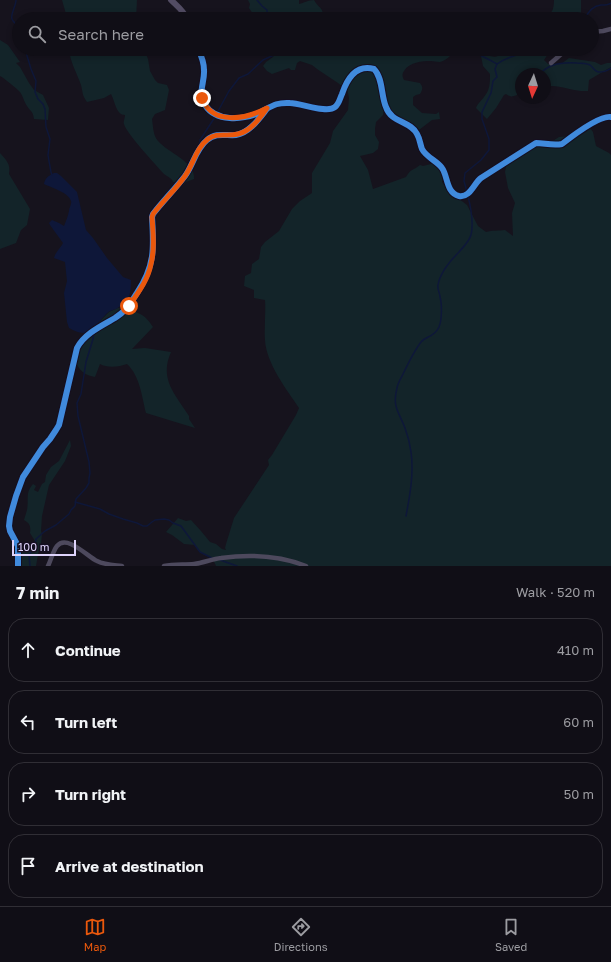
<!DOCTYPE html>
<meta charset="utf-8">
<style>
:root{--surface:#100e16;--page:#19171f;--text:#f1f3f6;--muted:#9c9ca1;--line:#302e35;--accent:#ea580c}
body{margin:0;font-family:"Golos Text",sans-serif;background:var(--page);color:var(--text)}
.compass{position:absolute;left:515px;top:68px;width:36px;height:36px;border-radius:50%;background:var(--surface);box-shadow:0 2px 6px #0003;rotate:184deg}
.scale{position:absolute;left:12px;bottom:10px;width:64px;box-sizing:border-box;padding-left:4px;border:2px solid #ded3fb;border-top:0;font-size:11px;line-height:14px;white-space:nowrap;color:#ded3fb;-webkit-text-stroke:3px #150f21;paint-order:stroke}
.stop{position:absolute;width:12px;height:12px;margin:-9px;border:3px solid #ea580c;border-radius:50%;background:#fff}
.stop.end{background:#ea580c;border-color:#fff;box-shadow:0 1px 4px #0008}
.list{margin:0;padding:0;list-style:none}
h2{display:flex;justify-content:space-between;align-items:center;height:52px;margin:0;padding:0 16px;font-size:17px}
h2 small{font-size:13px;font-weight:400;color:var(--muted)}
.list li{display:grid;grid-template-columns:26px 1fr auto;gap:12px;align-items:center;box-sizing:border-box;height:64px;margin:0 8px 8px;padding:0 8px;border:1px solid var(--line);border-radius:16px}
.list b{display:block;font-size:15px;white-space:nowrap}
.list em{font-size:13px;font-style:normal;color:var(--muted)}
.icon{flex:none;width:22px;height:22px;fill:none;stroke:currentColor;stroke-width:2;stroke-linecap:round;stroke-linejoin:round}
.map{position:relative;flex:none;width:611px;height:566px;overflow:hidden}
.search{position:absolute;background:var(--surface);box-shadow:0 2px 6px #0003;left:12px;right:12px;top:12px;height:44px;display:flex;align-items:center;gap:10px;box-sizing:border-box;padding:0 14px;border-radius:22px;color:var(--muted);font-size:15px}
.sheet{height:340px;background:var(--surface)}
nav{display:flex;justify-content:space-around;align-items:center;box-sizing:border-box;height:56px;border-top:1px solid var(--line);background:var(--surface);font-size:11px;color:var(--muted)}
nav a{display:grid;justify-items:center;gap:2px}
nav .on{color:var(--accent)}
.map>svg:first-child{display:block}
</style>
<div class="map">
<svg width="611" height="566" viewBox="0 0 611 566">
<rect width="100%" height="100%" fill="#16131d"/>
<g fill="#132429">
<polygon points="62,0 137,0 136,19 69,19 66,14"/>
<path d="M248,0H299V4C304,3 308,0 314,0C319,9 324,7 323,19H252L253,14L249,8L250,4Z"/>
<path d="M554,0H581V13L574,19H531C543,13 554,21 554,0Z"/>
<path d="M0,40L8,45L20,62L16,63L20,67L29,83L34,90L43,95L49,108L48,120L34,119C33,111 31,112 27,106C24,102 23,96 20,92C16,88 4,78 0,76Z"/>
<path d="M69,49H144L148,59L150,71L155,80L158,83L167,85L169,90L165,110L155,114L152,119C153,125 153,136 158,141C167,152 196,162 194,179L186,182L183,185L173,182C172,178 168,177 164,174C157,166 126,133 124,124C123,122 125,118 125,115C116,115 115,101 111,94L104,98L87,102C82,95 83,93 81,85C77,73 70,62 69,49Z"/>
<path d="M273,49H416L420,50L423,49H451L456,50C452,54 446,61 440,62C437,62 434,61 431,61C422,61 409,62 404,71C402,74 402,76 404,80L420,83C423,87 423,89 420,94L416,95L413,97V105L422,113L436,114L439,112L440,119L432,120L415,133L396,120H392L391,118L384,109L383,115L376,122L375,129V135L379,142L378,149L373,153L360,156L368,170L373,189L406,177C411,168 413,171 420,165L423,166L435,163C440,169 444,173 442,182L450,192L467,205L478,226L486,232C492,230 499,231 505,230L513,236L512,213L515,203L508,188L505,172L508,156L514,155L528,145L551,142L559,137L570,136L587,124L593,132L596,146L609,153L611,155V566H216C212,553 200,558 195,545L184,544L172,535L166,532L178,518L186,521L191,520L201,531L210,542L216,544L222,549L226,550L225,548L226,544L234,518L269,465L268,460L272,455L296,415L299,408C287,390 266,363 265,340C264,327 266,313 265,300L254,298V290L244,286L245,276L251,273L252,264L259,259L261,247L265,242L279,231L292,209L300,201L312,193V173L330,143L333,131L348,110L349,98L347,88L343,87L338,83L317,69L312,65L300,61L297,63L295,70H291L289,68L272,74L267,71L263,66L266,62L273,57L275,52Z"/>
<path d="M505,49H548V54L544,60L548,64H561L569,58L595,62L601,65L607,63H611V67L589,80L588,91C583,91 579,91 574,90C564,88 555,84 545,87V74H521V86L517,95C512,97 510,97 506,94L504,95L496,108L487,119L476,108C478,103 481,101 484,97C490,90 490,83 490,74L483,66L480,51C490,57 498,61 505,49Z"/>
<path d="M0,153C6,160 11,164 9,174L30,209L27,225L21,230L16,243L0,249Z"/>
<path d="M118,308C135,312 143,311 153,327L132,349L145,348L171,352C159,379 175,394 189,416V419L195,428L146,413C142,397 140,376 127,364C119,367 107,368 100,364L95,377C86,375 82,373 77,365L79,350L87,332L97,324L109,312Z"/>
<path d="M70,440L71,446L65,461L49,485L42,516L41,531L42,534L41,544L39,549L36,566H22L21,548C25,546 27,544 32,547L35,541L30,533C31,527 30,523 24,520C25,517 26,513 27,510C29,499 25,493 33,484L36,486L34,490L38,492L42,484L45,482L46,475L51,467L59,461Z"/>
</g>
<path fill="#0e1739" d="M54,173H57L61,176L77,192L86,230L93,238L107,258L123,277L131,280C131,286 131,291 129,296C126,300 120,307 116,309C114,310 112,310 110,311C102,316 94,332 84,333C78,333 73,330 69,328L67,322L64,293L67,281L65,262L54,258C56,251 60,249 63,243L50,225L49,223L52,220L59,223L64,226C66,221 68,216 69,211C69,208 72,204 71,201C68,192 52,188 44,184C45,178 48,176 54,173Z"/>
<g fill="none" stroke-linecap="round" stroke-linejoin="round">
<g stroke="#0e1739" stroke-width="1.5">
<path d="M16,0C16,6 10,15 12,19C13,22 17,25 19,27"/>
<polyline points="257,0 262,6 267,10 267,19"/>
<polyline points="559,19 563,17 570,19"/>
<path d="M584,19C589,12 592,6 601,5C605,5 608,5 611,3"/>
<polyline points="25,49 31,69 36,81 35,92 38,99 43,104 45,109 46,127 50,139 48,155 49,161 51,172 52,175"/>
<polyline points="412,49 415,50 425,52 427,49"/>
<path d="M436,49C442,52 447,55 454,53C459,53 463,51 467,51C478,53 488,59 497,64"/>
<path d="M497,64C504,59 515,55 525,53C530,52 533,52 537,49"/>
<path d="M540,74C549,63 564,62 577,63C581,63 586,63 590,65C593,67 595,72 599,72C603,72 608,70 611,68"/>
<polyline points="519,89 521,89"/>
<polyline points="217,113 229,91 239,78 248,74 263,60 276,54 282,49"/>
<polyline points="199,146 200,140 215,117"/>
<polyline points="467,192 464,181 465,173 481,160 489,150 489,139 482,119 482,112 491,93 493,81 497,77 495,69 497,64"/>
<polyline points="75,502 100,509 109,514 123,519 137,523 143,526 147,526 152,522 155,520 164,519 169,520 173,523 181,526 200,552 212,558"/>
<path d="M406,516C410,495 414,473 411,452C410,444 408,436 405,428C399,412 392,407 397,388C398,382 402,377 404,372C409,362 414,351 421,342C425,336 434,338 439,327C442,320 442,304 440,297C440,293 437,289 438,285C440,272 450,261 459,252C463,247 469,242 471,235C474,222 471,208 468,196"/>
<polyline points="220,560 237,566"/>
<polyline points="30,566 29,555 34,548 36,539 45,531 56,525 69,514 71,510 75,506 76,499 86,488 89,483 89,478 90,473 89,462 78,416 77,403 81,394 86,362 93,339 94,332"/>
</g>
<g stroke="#4d495d" stroke-width="4.5">
<polyline points="592,32 603,31 611,29"/>
<polyline points="551,63 567,49"/>
<path d="M18,566V546L10,531L9,526L10,517L16,496L23,477L43,447L50,439L56,430L59,425L77,348C84,334 101,326 115,318C127,310 129,305 137,293C155,266 154,248 152,217L153,214C163,201 176,189 185,176C193,165 196,148 208,139C217,132 227,137 237,134C249,132 258,120 265,111"/>
<path d="M48,566C51,560 53,551 57,546C67,534 88,557 97,561C105,565 114,565 122,566"/>
<path d="M164,566C174,564 184,565 194,564C203,563 212,559 221,558C250,554 278,555 306,566"/>
</g>
<g stroke="#524c63" stroke-width="6">
<path d="M171,0C177,6 184,11 187,19"/>
<path d="M198,49C201,55 204,63 204,70C205,82 197,94 205,105C216,122 242,120 259,113C271,107 275,102 290,103C301,103 327,114 335,107C339,104 340,98 342,94C347,79 356,64 374,69C383,78 381,96 386,107C391,123 411,121 417,134C420,139 420,144 422,149C426,157 437,161 442,168C448,176 446,193 459,196C470,198 474,183 481,178L536,143C544,143 553,146 562,144C571,137 600,115 611,117"/>
</g>
<g stroke="#150f21" stroke-width="8">
<g id="cycleway">
<path d="M198,49C201,55 204,63 204,70C205,82 197,94 205,105C216,122 242,120 259,113C271,107 275,102 290,103C301,103 327,114 335,107C339,104 340,98 342,94C347,79 356,64 374,69C383,78 381,96 386,107C391,123 411,121 417,134C420,139 420,144 422,149C426,157 437,161 442,168C448,176 446,193 459,196C470,198 474,183 481,178L536,143C544,143 553,146 562,144C571,137 600,115 611,117"/>
<path d="M18,566V546L10,531L9,526L10,517L16,496L23,477L43,447L50,439L56,430L59,425L77,348C84,334 101,326 115,318C127,310 129,305 137,293C155,266 154,248 152,217L153,214C163,201 175,189 185,176C193,165 196,149 207,140C216,132 226,136 236,135C249,133 259,119 266,110"/>
</g>
</g>
<use href="#cycleway" stroke="#408adc" stroke-width="6"/>
</g>
<g fill="none" stroke-linecap="round" stroke-linejoin="round">
<path stroke="#ea580c" stroke-width="5" d="M129,306C138,293 148,280 151,264C155,249 153,232 152,217L153,214C163,201 176,189 185,176C193,165 196,148 208,139C217,132 227,137 238,134C251,131 260,118 267,108C246,119 212,126 202,98"/>
</g>
</svg>
<svg class="compass" viewBox="-18 -18 36 36"><path d="M0-13l5 13h-10z" fill="#e53935"/><path d="M0 13l5-13h-10z" fill="#9c9ca1"/></svg>
<div class="scale">100 m</div>
<div class="stop" style="left:129px;top:306px"></div>
<div class="stop end" style="left:202px;top:98px"></div>
<div class="search"><svg class="icon" aria-label="search" viewBox="0 0 24 24"><circle cx="10" cy="10" r="6"/><path d="M15 15l6 6"/></svg>Search here</div>
</div>
<section class="sheet">
<h2>7 min<small>Walk · 520 m</small></h2>
<ul class="list">
<li><svg class="icon" aria-label="ahead" viewBox="0 0 24 24"><path d="M12 20V5M6 11l6-6 6 6"/></svg><div><b>Continue</b></div><em>410 m</em></li>
<li><svg class="icon" aria-label="left" viewBox="0 0 24 24"><path d="M17 20v-9H6M10 6l-5 5 5 5"/></svg><div><b>Turn left</b></div><em>60 m</em></li>
<li><svg class="icon" aria-label="right" viewBox="0 0 24 24"><path d="M7 20v-9h11M14 6l5 5-5 5"/></svg><div><b>Turn right</b></div><em>50 m</em></li>
<li><svg class="icon" aria-label="arrive" viewBox="0 0 24 24"><path d="M6 21V4h12l-3 4 3 4H6"/></svg><div><b>Arrive at destination</b></div></li>
</ul>
</section>
<nav>
<a class="on"><svg class="icon" aria-label="map" viewBox="0 0 24 24"><path d="M3 6l6-2 6 2 6-2v14l-6 2-6-2-6 2zM9 4v14M15 6v14"/></svg>Map</a>
<a><svg class="icon" aria-label="directions" viewBox="0 0 24 24"><path d="M12 3l9 9-9 9-9-9zM9 14v-3h6M13 9l2 2-2 2"/></svg>Directions</a>
<a><svg class="icon" aria-label="saved" viewBox="0 0 24 24"><path d="M7 4h10v16l-5-4-5 4z"/></svg>Saved</a>
</nav>
